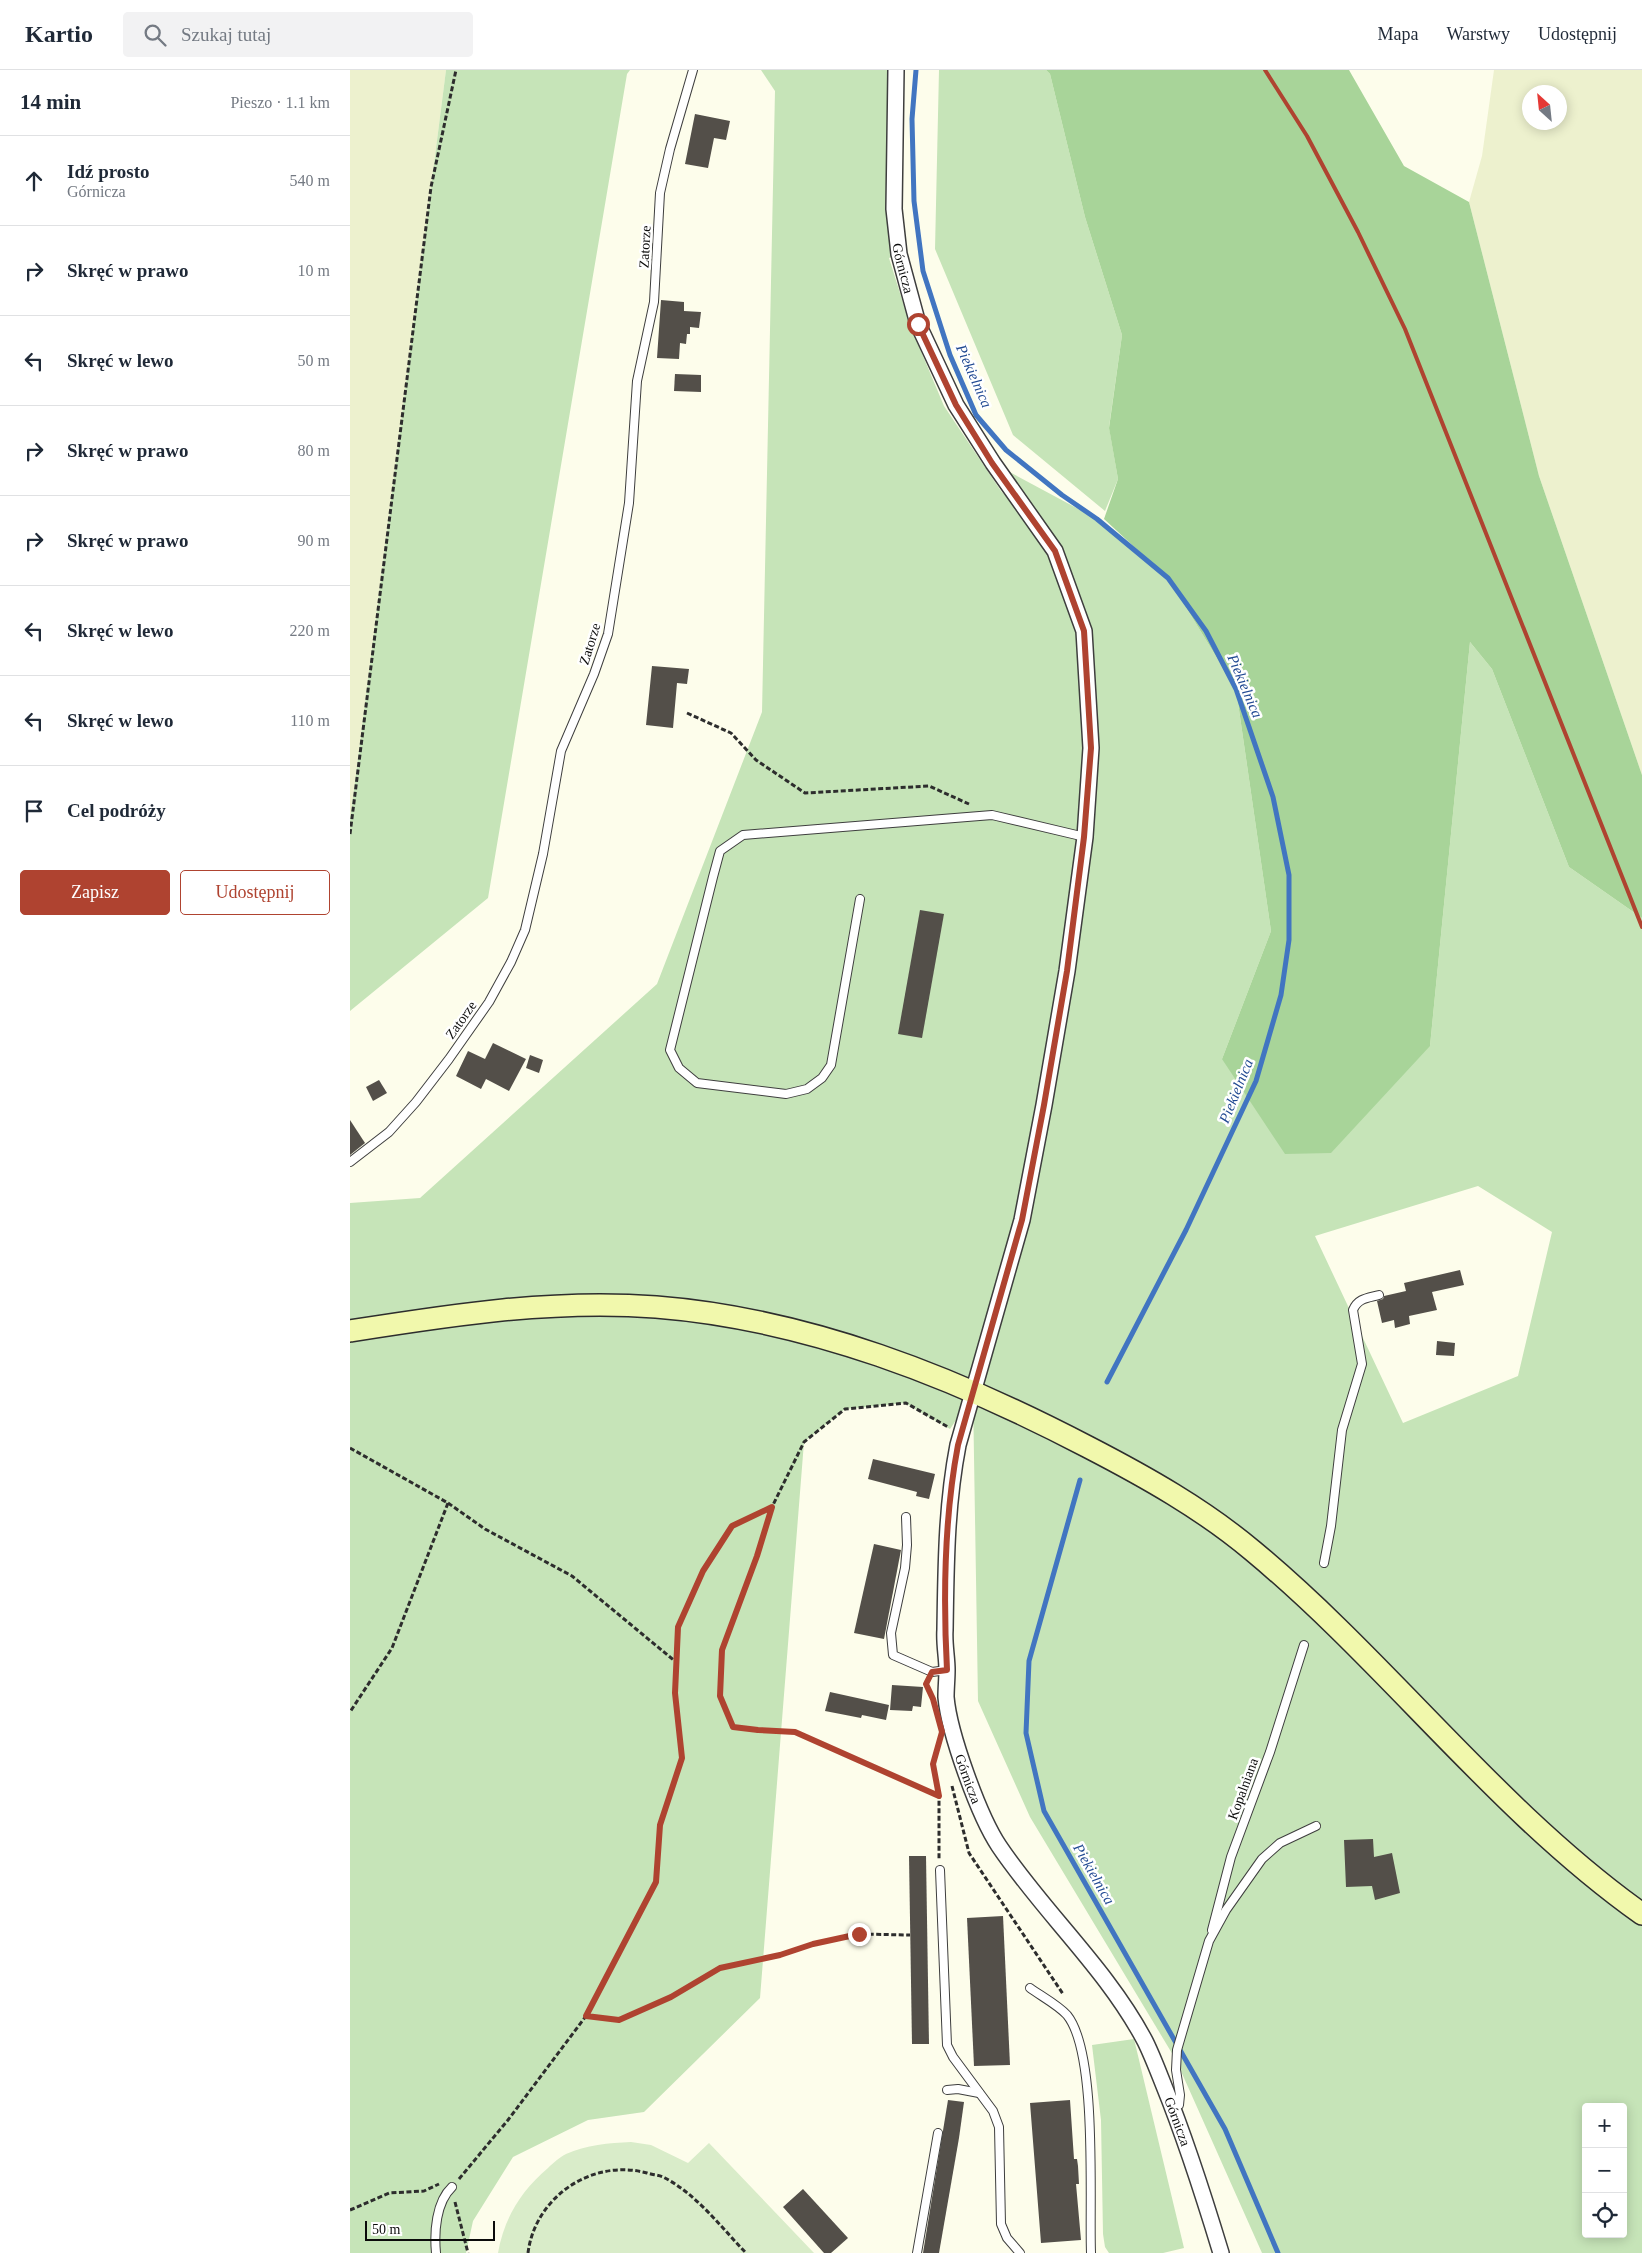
<!DOCTYPE html>
<html lang="pl">
<meta charset="utf-8">
<style>
:root{--surface:#fff;--page:#f2f2f3;--text:#1f2937;--muted:#747a83;--line:#e0e1e3;--accent:#af4330}
body{margin:0;font-family:Georgia,serif;background:var(--page);color:var(--text)}
.controls{position:absolute;right:15px;bottom:15px;display:grid;overflow:hidden;border-radius:5px;box-shadow:0 2px 12px #0003}
.controls button{width:45px;height:45px;display:grid;place-items:center;padding:0;border:0;border-bottom:1px solid var(--line);background:var(--surface);color:var(--text);font:25px sans-serif}
.compass{position:absolute;left:1172px;top:15px;width:45px;height:45px;border-radius:50%;background:var(--surface);box-shadow:0 2px 12px #0003;rotate:333deg}
.scale{position:absolute;left:15px;bottom:12px;width:130px;box-sizing:border-box;padding-left:5px;border:2px solid #0b0b0b;border-top:0;font-size:14px;line-height:18px;white-space:nowrap;color:#0b0b0b;-webkit-text-stroke:4px #fff;paint-order:stroke}
.stop{position:absolute;width:15px;height:15px;margin:-11px;border:4px solid #af4330;border-radius:50%;background:#fff}
.stop.end{background:#af4330;border-color:#fff;box-shadow:0 1px 5px #0008}
.list{margin:0;padding:0;list-style:none}
h2{display:flex;justify-content:space-between;align-items:center;height:65px;margin:0;padding:0 20px;font-size:21px}
h2 small{font-size:16px;font-weight:400;color:var(--muted)}
.list li{display:grid;grid-template-columns:32px 1fr auto;gap:15px;align-items:center;box-sizing:border-box;height:90px;padding:0 20px;border-top:1px solid var(--line)}
.list b{display:block;font-size:19px;white-space:nowrap}
.list p{margin:0;font-size:16px;white-space:nowrap;color:var(--muted)}
.list em{font-size:16px;font-style:normal;color:var(--muted)}
.actions{display:flex;gap:10px;padding:15px 20px}
.actions a{flex:1;padding:11px 0;border:1px solid var(--accent);border-radius:5px;text-align:center;font-size:18px;color:var(--accent)}
.actions .main{background:var(--accent);color:#fff}
.icon{flex:none;width:28px;height:28px;fill:none;stroke:currentColor;stroke-width:2;stroke-linecap:round;stroke-linejoin:round}
.map{position:relative;flex:none;width:1292px;height:2183px;overflow:hidden}
header{display:flex;align-items:center;gap:30px;box-sizing:border-box;height:70px;padding:0 25px;background:var(--surface);border-bottom:1px solid var(--line)}
header strong{font-size:24px}
nav{display:flex;gap:28px;margin-inline-start:auto;font-size:18px}
.search{width:350px;height:45px;background:var(--page);display:flex;align-items:center;gap:12px;box-sizing:border-box;padding:0 18px;border-radius:5px;color:var(--muted);font-size:19px}
main{display:flex}
aside{flex:1;background:var(--surface)}
.map>svg:first-child{display:block}
</style>
<header>
<strong>Kartio</strong>
<div class="search"><svg class="icon" aria-label="search" viewBox="0 0 24 24"><circle cx="10" cy="10" r="6"/><path d="M15 15l6 6"/></svg>Szukaj tutaj</div>
<nav><a>Mapa</a><a>Warstwy</a><a>Udostępnij</a></nav>
</header>
<main>
<aside>
<h2>14 min<small>Pieszo · 1.1 km</small></h2>
<ul class="list">
<li><svg class="icon" aria-label="ahead" viewBox="0 0 24 24"><path d="M12 20V5M6 11l6-6 6 6"/></svg><div><b>Idź prosto</b><p>Górnicza</p></div><em>540 m</em></li>
<li><svg class="icon" aria-label="right" viewBox="0 0 24 24"><path d="M7 20v-9h11M14 6l5 5-5 5"/></svg><div><b>Skręć w prawo</b></div><em>10 m</em></li>
<li><svg class="icon" aria-label="left" viewBox="0 0 24 24"><path d="M17 20v-9H6M10 6l-5 5 5 5"/></svg><div><b>Skręć w lewo</b></div><em>50 m</em></li>
<li><svg class="icon" aria-label="right" viewBox="0 0 24 24"><path d="M7 20v-9h11M14 6l5 5-5 5"/></svg><div><b>Skręć w prawo</b></div><em>80 m</em></li>
<li><svg class="icon" aria-label="right" viewBox="0 0 24 24"><path d="M7 20v-9h11M14 6l5 5-5 5"/></svg><div><b>Skręć w prawo</b></div><em>90 m</em></li>
<li><svg class="icon" aria-label="left" viewBox="0 0 24 24"><path d="M17 20v-9H6M10 6l-5 5 5 5"/></svg><div><b>Skręć w lewo</b></div><em>220 m</em></li>
<li><svg class="icon" aria-label="left" viewBox="0 0 24 24"><path d="M17 20v-9H6M10 6l-5 5 5 5"/></svg><div><b>Skręć w lewo</b></div><em>110 m</em></li>
<li><svg class="icon" aria-label="arrive" viewBox="0 0 24 24"><path d="M6 21V4h12l-3 4 3 4H6"/></svg><div><b>Cel podróży</b></div></li>
</ul>
<div class="actions"><a class="main">Zapisz</a><a>Udostępnij</a></div>
</aside>
<div class="map">
<svg width="1292" height="2183" viewBox="0 0 1292 2183">
<rect width="100%" height="100%" fill="#fdfdeb"/>
<g fill="#edf1ce" fill-rule="evenodd">
<polygon points="0,0 96,0 0,751"/>
<path d="M1144,0H1292V705L1189,406L1119,132L1132,86ZM1180,22H1210V52H1180Z"/>
</g>
<g fill="#c6e4b8" fill-rule="evenodd">
<polygon points="96,0 280,0 277,4 138,828 0,941 0,751"/>
<path d="M411,0H546L549,184L539,188L560,255L594,336L651,421L701,476L643,393L747,449L818,508L886,619L921,861L872,989L1080,976L1120,572L1142,599L1219,797L1292,848V2183H912L826,1990L680,1747L628,1631L623,1325L600,1359L555,1333L495,1339L454,1372L410,1928L294,2042L238,2050L163,2087L123,2151L116,2183H0V1133L70,1128L307,914L412,642L425,21ZM1128,1116L1202,1162L1168,1306L1053,1353L965,1166ZM1236,2037H1273V2164H1236Z"/>
<polygon points="589,0 696,0 700,4 735,147 772,265 759,357 768,409 755,441 663,365 585,179"/>
<polygon points="784,1969 834,2178 813,2183 759,2183 755,2177 753,2164 751,2050 742,1975"/>
</g>
<polygon fill="#a8d499" points="696,0 999,0 1054,96 1119,132 1189,406 1292,705 1292,848 1219,797 1142,599 1120,572 1080,976 981,1083 935,1084 872,989 921,861 886,619 818,508 754,449 768,409 759,358 772,265 735,147 700,4"/>
<path fill="#d9ecc9" d="M281,2072L301,2075L338,2093L359,2073L464,2183H148C154,2148 171,2121 198,2098C203,2093 210,2087 216,2084C236,2075 259,2073 281,2072Z"/>
<g fill="none" stroke-linecap="round" stroke-linejoin="round">
<g stroke="#4175c1" stroke-width="5">
<polyline points="566,0 562,49 564,131 573,201 600,285 626,345 656,380 712,425 747,449 818,508 856,561 886,619 923,727 939,805 939,870 931,925 906,1011 836,1160 757,1312"/>
<polyline points="730,1410 679,1591 676,1663 694,1741 875,2059 928,2183"/>
</g>
</g>
<g fill="#534f49">
<polygon points="345,44 380,51 376,70 364,68 358,98 335,94"/>
<polygon points="311,230 334,232 334,241 351,242 349,258 340,257 340,264 337,264 336,274 330,273 329,289 307,288"/>
<polygon points="325,304 351,305 351,322 324,321"/>
<polygon points="302,596 339,599 337,614 327,613 323,658 296,655"/>
<polygon points="570,840 594,844 572,968 548,964"/>
<polygon points="143,973 176,989 159,1021 136,1009 131,1019 106,1006 118,981 135,989"/>
<polygon points="180,985 193,990 189,1003 176,998"/>
<polygon points="29,1010 37,1023 23,1031 16,1017"/>
<polygon points="0,1050 15,1073 0,1085"/>
<polygon points="1110,1200 1114,1215 1082,1222 1087,1240 1059,1246 1060,1254 1045,1258 1044,1250 1032,1253 1027,1231 1033,1229 1034,1226 1056,1221 1054,1213"/>
<polygon points="1087,1271 1105,1273 1104,1286 1086,1285"/>
<polygon points="523,1389 585,1404 579,1429 566,1426 567,1422 518,1409"/>
<polygon points="524,1474 551,1480 534,1569 504,1563"/>
<polygon points="542,1615 573,1617 571,1637 563,1636 562,1641 540,1640"/>
<polygon points="480,1622 539,1635 536,1650 512,1645 511,1648 475,1641"/>
<polygon points="1023,1769 1024,1787 1042,1783 1050,1823 1025,1830 1022,1816 996,1817 994,1770"/>
<polygon points="559,1786 576,1786 579,1974 562,1974"/>
<polygon points="653,1846 660,1995 624,1996 617,1848"/>
<polygon points="598,2030 614,2032 609,2068 589,2183 573,2183"/>
<polygon points="720,2030 724,2089 727,2089 728,2096 729,2114 726,2114 731,2170 691,2173 680,2033"/>
<polygon points="453,2119 498,2168 481,2183 474,2183 433,2137"/>
</g>
<g fill="none" stroke-linecap="round" stroke-linejoin="round">
<g stroke="#3e3e3e" stroke-width="10">
<g id="lane">
<polyline points="510,829 481,995 472,1008 457,1019 436,1024 347,1013 329,998 320,980 363,807 370,781 393,765 642,745 735,767"/>
<polyline points="0,1092 39,1062 66,1032 99,989 139,932 161,892 175,860 193,784 211,681 244,604 258,564 279,433 287,311 304,232 310,123 320,79 343,0"/>
<polyline points="556,1447 557,1475 555,1498 541,1563 543,1585 582,1602 597,1600"/>
<path d="M974,1493L981,1456L992,1360L1012,1294L1003,1240C1008,1228 1018,1228 1029,1225"/>
<polyline points="590,1800 597,1975 603,1987 643,2041 649,2057 651,2154 657,2168 670,2183"/>
<polyline points="862,1860 881,1787 920,1682 954,1575"/>
<path d="M680,1918C691,1926 708,1935 717,1945C748,1983 739,2131 741,2183"/>
<polyline points="597,2020 608,2019 629,2023"/>
<polyline points="823,2038 829,2035 830,2025 826,2000 827,1980 859,1871 876,1840 912,1789 930,1773 966,1756"/>
<path d="M86,2183C84,2162 86,2132 102,2117"/>
<polyline points="567,2183 588,2063"/>
</g>
</g>
<g stroke="#3e3e3e" stroke-width="18">
<g id="street">
<path id="s1" d="M546,0L544,139L549,184L568,254L606,335L643,393L705,481L734,561L741,678L735,767L717,901L694,1035L672,1150L608,1375C596,1437 596,1498 595,1560C594,1574 597,1587 597,1600C597,1609 596,1618 596,1627C599,1663 629,1746 649,1776C694,1843 757,1899 795,1971C802,1985 808,2001 814,2016C836,2070 854,2127 871,2183"/>
</g>
</g>
<g stroke="#2d2d2d" stroke-width="24">
<path id="secondary" d="M0,1261C102,1245 203,1229 306,1237C458,1249 604,1307 738,1377C796,1407 853,1439 903,1481C1039,1594 1147,1741 1292,1844"/>
</g>
<g stroke="#2d2d2d" stroke-width="3" stroke-dasharray="5 2.5" stroke-linecap="butt">
<polyline points="337,643 381,663 406,690 455,723 579,716 619,734"/>
<polyline points="0,764 81,117 106,0"/>
<polyline points="0,1378 98,1433 42,1578 0,1642"/>
<polyline points="98,1433 135,1459 222,1506 326,1592"/>
<polyline points="422,1437 407,1487 372,1580 370,1626 383,1657 408,1661 445,1662 589,1726"/>
<polyline points="589,1672 583,1694 589,1726 589,1789"/>
<polyline points="602,1716 619,1783 713,1924"/>
<polyline points="236,1946 269,1950 321,1927 370,1898 430,1885 463,1874 509,1864 560,1865"/>
<polyline points="109,2109 158,2050 236,1946 306,1813 310,1755 332,1688 325,1623 328,1557 353,1501 382,1456 422,1437 454,1372 495,1339 556,1333 598,1357"/>
<polyline points="105,2132 118,2183"/>
<polyline points="0,2140 39,2123 74,2121 89,2114"/>
<path d="M178,2183C185,2127 242,2088 297,2103C303,2105 310,2105 315,2108C347,2125 371,2157 396,2183"/>
</g>
<use href="#lane" stroke="#fff" stroke-width="8"/>
<use href="#street" stroke="#fff" stroke-width="15"/>
<use href="#secondary" stroke="#f1f8ac" stroke-width="21"/>
<polyline stroke="#af4330" stroke-width="4" points="915,0 957,66 1008,162 1055,259 1292,857"/>
</g>
<g fill="none" stroke-linecap="round" stroke-linejoin="round">
<path stroke="#af4330" stroke-width="6" d="M509,1864L463,1874L430,1885L370,1898L321,1927L269,1950L236,1946L306,1812L310,1755L332,1688L325,1623L328,1557L353,1501L382,1456L422,1437L407,1486L372,1580L370,1626L383,1657L408,1660L445,1662L589,1726L583,1694L592,1662L583,1629L576,1614L582,1602L597,1600C593,1525 594,1449 608,1375L672,1150L694,1035L717,901L734,767L741,678L734,561L705,481L642,393L606,335L568,254"/>
</g>
<g text-anchor="middle" dominant-baseline="central" stroke-width="5" stroke-linejoin="round" paint-order="stroke">
<g font-size="14" fill="#0b0b0b" stroke="#fff">
<text transform="translate(295 177) rotate(-87)">Zatorze</text>
<text stroke="none"><textPath href="#s1" startOffset="199">Górnicza</textPath></text>
<text transform="translate(240 574) rotate(-73)">Zatorze</text>
<text transform="translate(111 950) rotate(-55)">Zatorze</text>
<text stroke="none"><textPath href="#s1" startOffset="1774">Górnicza</textPath></text>
<text transform="translate(893 1719) rotate(-70)">Kopalniana</text>
<text stroke="none"><textPath href="#s1" startOffset="2179">Górnicza</textPath></text>
</g>
<g font-size="15" font-style="italic" fill="#204992" stroke="#fff">
<text transform="translate(624 306) rotate(66)">Piekielnica</text>
<text transform="translate(895 616) rotate(67)">Piekielnica</text>
<text transform="translate(886 1021) rotate(-68)">Piekielnica</text>
<text transform="translate(744 1804) rotate(60)">Piekielnica</text>
</g>
</g>
</svg>
<div class="controls">
<button>+</button>
<button>−</button>
<button><svg class="icon" aria-label="locate" viewBox="0 0 24 24"><circle cx="12" cy="12" r="6"/><path d="M12 2v4M12 18v4M2 12h4M18 12h4"/></svg></button>
</div>
<svg class="compass" viewBox="-18 -18 36 36"><path d="M0-13l5 13h-10z" fill="#e53935"/><path d="M0 13l5-13h-10z" fill="#747a83"/></svg>
<div class="scale">50 m</div>
<div class="stop" style="left:568px;top:254px"></div>
<div class="stop end" style="left:509px;top:1864px"></div>
</div>
</main>
